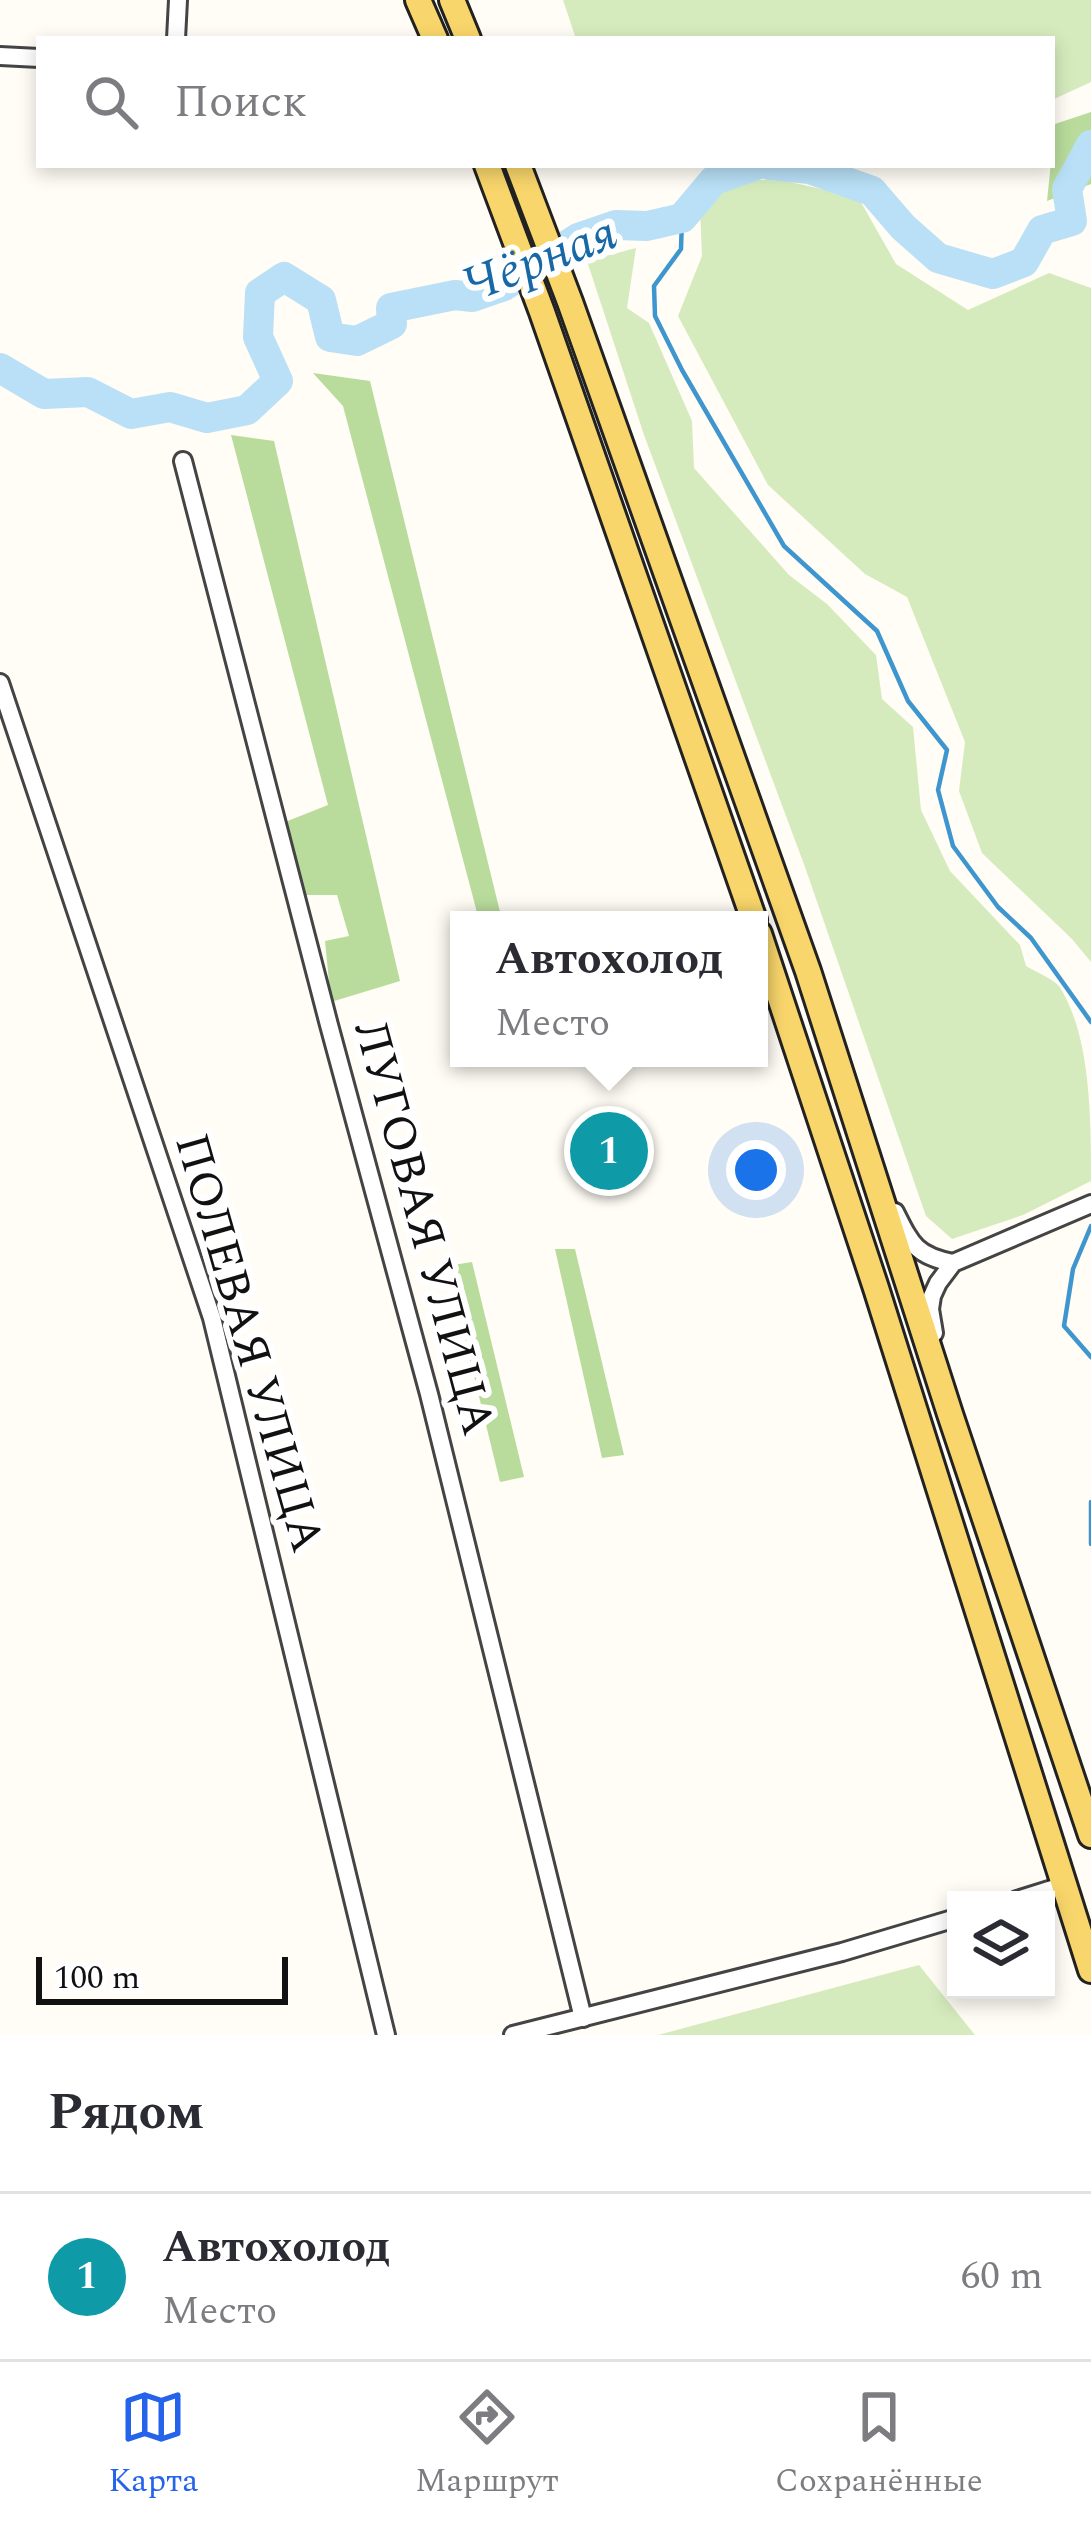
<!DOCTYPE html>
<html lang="ru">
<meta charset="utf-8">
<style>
:root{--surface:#fff;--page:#f2f2f3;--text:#2b2b33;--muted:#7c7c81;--line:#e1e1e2;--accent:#2563eb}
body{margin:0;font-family:Spectral,serif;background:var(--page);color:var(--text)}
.controls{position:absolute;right:36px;bottom:36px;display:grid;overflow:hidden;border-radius:0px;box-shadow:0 6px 18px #0003}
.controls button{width:108px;height:108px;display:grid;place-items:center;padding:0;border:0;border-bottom:3px solid var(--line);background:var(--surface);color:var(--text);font:60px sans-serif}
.scale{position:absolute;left:36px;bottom:30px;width:252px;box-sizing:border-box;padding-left:12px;border:6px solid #111;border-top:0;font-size:33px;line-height:42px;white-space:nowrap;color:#111;-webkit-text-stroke:9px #fff;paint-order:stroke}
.you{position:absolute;left:756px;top:1170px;width:42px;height:42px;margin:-30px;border:9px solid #fff;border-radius:50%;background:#1a73e8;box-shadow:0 0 0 18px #1a73e833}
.badge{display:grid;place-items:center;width:78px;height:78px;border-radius:50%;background:var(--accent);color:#fff;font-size:39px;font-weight:700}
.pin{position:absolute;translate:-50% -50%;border:6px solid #fff;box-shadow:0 3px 12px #0006}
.popup{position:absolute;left:450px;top:911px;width:318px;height:156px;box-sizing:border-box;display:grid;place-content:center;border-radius:0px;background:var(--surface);filter:drop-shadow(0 3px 9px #0005);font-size:39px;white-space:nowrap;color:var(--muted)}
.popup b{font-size:45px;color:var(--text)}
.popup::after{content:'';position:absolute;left:50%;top:100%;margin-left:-24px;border:24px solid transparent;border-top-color:var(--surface)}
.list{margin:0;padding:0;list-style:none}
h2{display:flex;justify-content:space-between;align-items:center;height:156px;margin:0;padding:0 48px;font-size:51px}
h2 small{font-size:39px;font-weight:400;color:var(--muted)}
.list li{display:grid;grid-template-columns:78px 1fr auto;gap:36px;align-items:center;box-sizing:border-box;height:168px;padding:0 48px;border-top:3px solid var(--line)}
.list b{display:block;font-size:45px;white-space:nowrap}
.list p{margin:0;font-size:39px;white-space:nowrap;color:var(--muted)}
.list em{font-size:39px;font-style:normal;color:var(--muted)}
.icon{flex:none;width:66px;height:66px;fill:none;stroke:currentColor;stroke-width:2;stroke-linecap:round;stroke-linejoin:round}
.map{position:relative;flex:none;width:1091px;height:2035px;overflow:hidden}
.search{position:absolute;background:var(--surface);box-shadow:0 6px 18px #0003;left:36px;right:36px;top:36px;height:132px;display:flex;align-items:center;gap:30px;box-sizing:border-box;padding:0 42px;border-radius:0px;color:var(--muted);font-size:45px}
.sheet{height:324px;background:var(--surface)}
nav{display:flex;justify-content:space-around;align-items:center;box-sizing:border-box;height:168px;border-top:3px solid var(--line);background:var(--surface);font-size:33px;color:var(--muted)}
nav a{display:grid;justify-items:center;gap:6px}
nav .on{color:var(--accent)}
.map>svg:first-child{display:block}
</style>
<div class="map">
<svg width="1091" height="2035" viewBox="0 0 1091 2035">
<rect width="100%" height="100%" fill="#fffdf5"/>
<g fill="#d5ebbd">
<polygon points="563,0 1091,0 1091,82 1052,100 1052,39 576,39"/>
<polygon points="726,178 785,181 858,197 896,264 968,310 1049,273 1091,288 1091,962 1072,939 982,853 959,791 965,742 907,597 865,574 768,485 678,316 702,256 700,208"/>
<path d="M636,248L627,308L649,323L692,421L694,468L789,575L827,604L876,655L882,699L913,727L921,810L950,871L1020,945L1026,966C1036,972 1051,978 1059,986C1091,1035 1091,1119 1091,1181L1023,1215L952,1239L926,1216L805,867L644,435L587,261Z"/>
<polygon points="919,1965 975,2035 658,2035"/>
</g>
<g fill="#b9dc9c">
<polygon points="1091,112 1091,184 1047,201 1055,124"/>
<polygon points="313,373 370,381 502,920 479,920 343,406"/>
<polygon points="231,435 274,441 400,981 331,1002 325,941 349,936 337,895 285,895 270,828 328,805"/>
<polygon points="555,1249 575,1249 624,1455 602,1458"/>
<polygon points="472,1262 524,1477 500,1482 447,1266"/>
</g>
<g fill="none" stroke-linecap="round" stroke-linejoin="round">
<g stroke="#3f96cf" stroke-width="4.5">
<polyline points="682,218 681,249 654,286 655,316 682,370 784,546 877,631 908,701 947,750 938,790 953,846 998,907 1031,938 1091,1022"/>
<polyline points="1091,1226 1073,1269 1064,1326 1091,1357"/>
<polyline points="1091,1502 1091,1544"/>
</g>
<g stroke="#b9e0f7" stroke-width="30">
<polyline points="769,165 810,169 872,191 903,227 938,258 993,274 1024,262 1042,230 1072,221 1067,189 1091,145"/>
<polyline points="0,368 44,394 88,392 131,414 170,407 207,418 247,410 278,381 258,337 260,293 284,277 321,300 330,337 357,341 392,324 391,308 455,295 472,297 504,286 578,238 616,225 647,226 682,218 714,180 756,165"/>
</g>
<g stroke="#444" stroke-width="22">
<g id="minor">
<polyline points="176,39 178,0"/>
<polyline points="0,56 39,58"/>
<polyline points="183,461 329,1025 429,1394 583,2018"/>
<polyline points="0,683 212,1318 386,2035"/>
<path d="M895,1212C911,1244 916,1256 953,1263"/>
<polyline points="934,1333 930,1309 932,1296 938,1283 953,1263 1091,1204"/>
<polyline points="1017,1900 1065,1885"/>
<polyline points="513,2035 842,1952 956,1918"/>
</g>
</g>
<g stroke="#222" stroke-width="30">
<g id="primary">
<polyline points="418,0 435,39"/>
<polyline points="452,0 468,39"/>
<polyline points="487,165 542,312 754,920"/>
<polyline points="518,165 570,302 808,971 950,1414 1091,1835"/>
<polyline points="759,934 876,1288 1091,1970"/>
</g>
</g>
<use href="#minor" stroke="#fff" stroke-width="16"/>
<use href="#primary" stroke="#f9d66b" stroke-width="24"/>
</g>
<g text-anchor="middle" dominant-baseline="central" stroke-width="12" stroke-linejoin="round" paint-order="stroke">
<g font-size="48" fill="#111" stroke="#fff">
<text transform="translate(424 1228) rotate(75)">ЛУГОВАЯ УЛИЦА</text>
<text transform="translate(249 1343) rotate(74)">ПОЛЕВАЯ УЛИЦА</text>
</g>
<g font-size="51" font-style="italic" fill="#1768a6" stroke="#fff">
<text transform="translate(540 260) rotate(-21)">Чёрная</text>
</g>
</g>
</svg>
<div class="controls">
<button><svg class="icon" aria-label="layers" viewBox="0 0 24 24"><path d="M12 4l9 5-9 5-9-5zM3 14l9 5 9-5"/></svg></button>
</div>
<div class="scale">100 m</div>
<div class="you"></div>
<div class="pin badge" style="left:609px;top:1151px;background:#0f9aa8">1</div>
<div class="popup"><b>Автохолод</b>Место</div>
<div class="search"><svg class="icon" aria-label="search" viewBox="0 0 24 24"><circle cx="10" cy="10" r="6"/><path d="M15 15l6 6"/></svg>Поиск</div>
</div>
<section class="sheet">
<h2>Рядом<small></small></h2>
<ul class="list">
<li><span class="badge" style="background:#0f9aa8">1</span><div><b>Автохолод</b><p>Место</p></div><em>60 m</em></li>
</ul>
</section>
<nav>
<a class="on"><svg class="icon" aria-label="map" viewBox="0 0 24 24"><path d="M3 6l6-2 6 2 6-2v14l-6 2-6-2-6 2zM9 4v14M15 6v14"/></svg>Карта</a>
<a><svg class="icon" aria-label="directions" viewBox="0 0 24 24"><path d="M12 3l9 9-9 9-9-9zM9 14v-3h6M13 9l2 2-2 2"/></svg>Маршрут</a>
<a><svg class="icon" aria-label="saved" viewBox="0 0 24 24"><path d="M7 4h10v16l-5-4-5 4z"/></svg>Сохранённые</a>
</nav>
